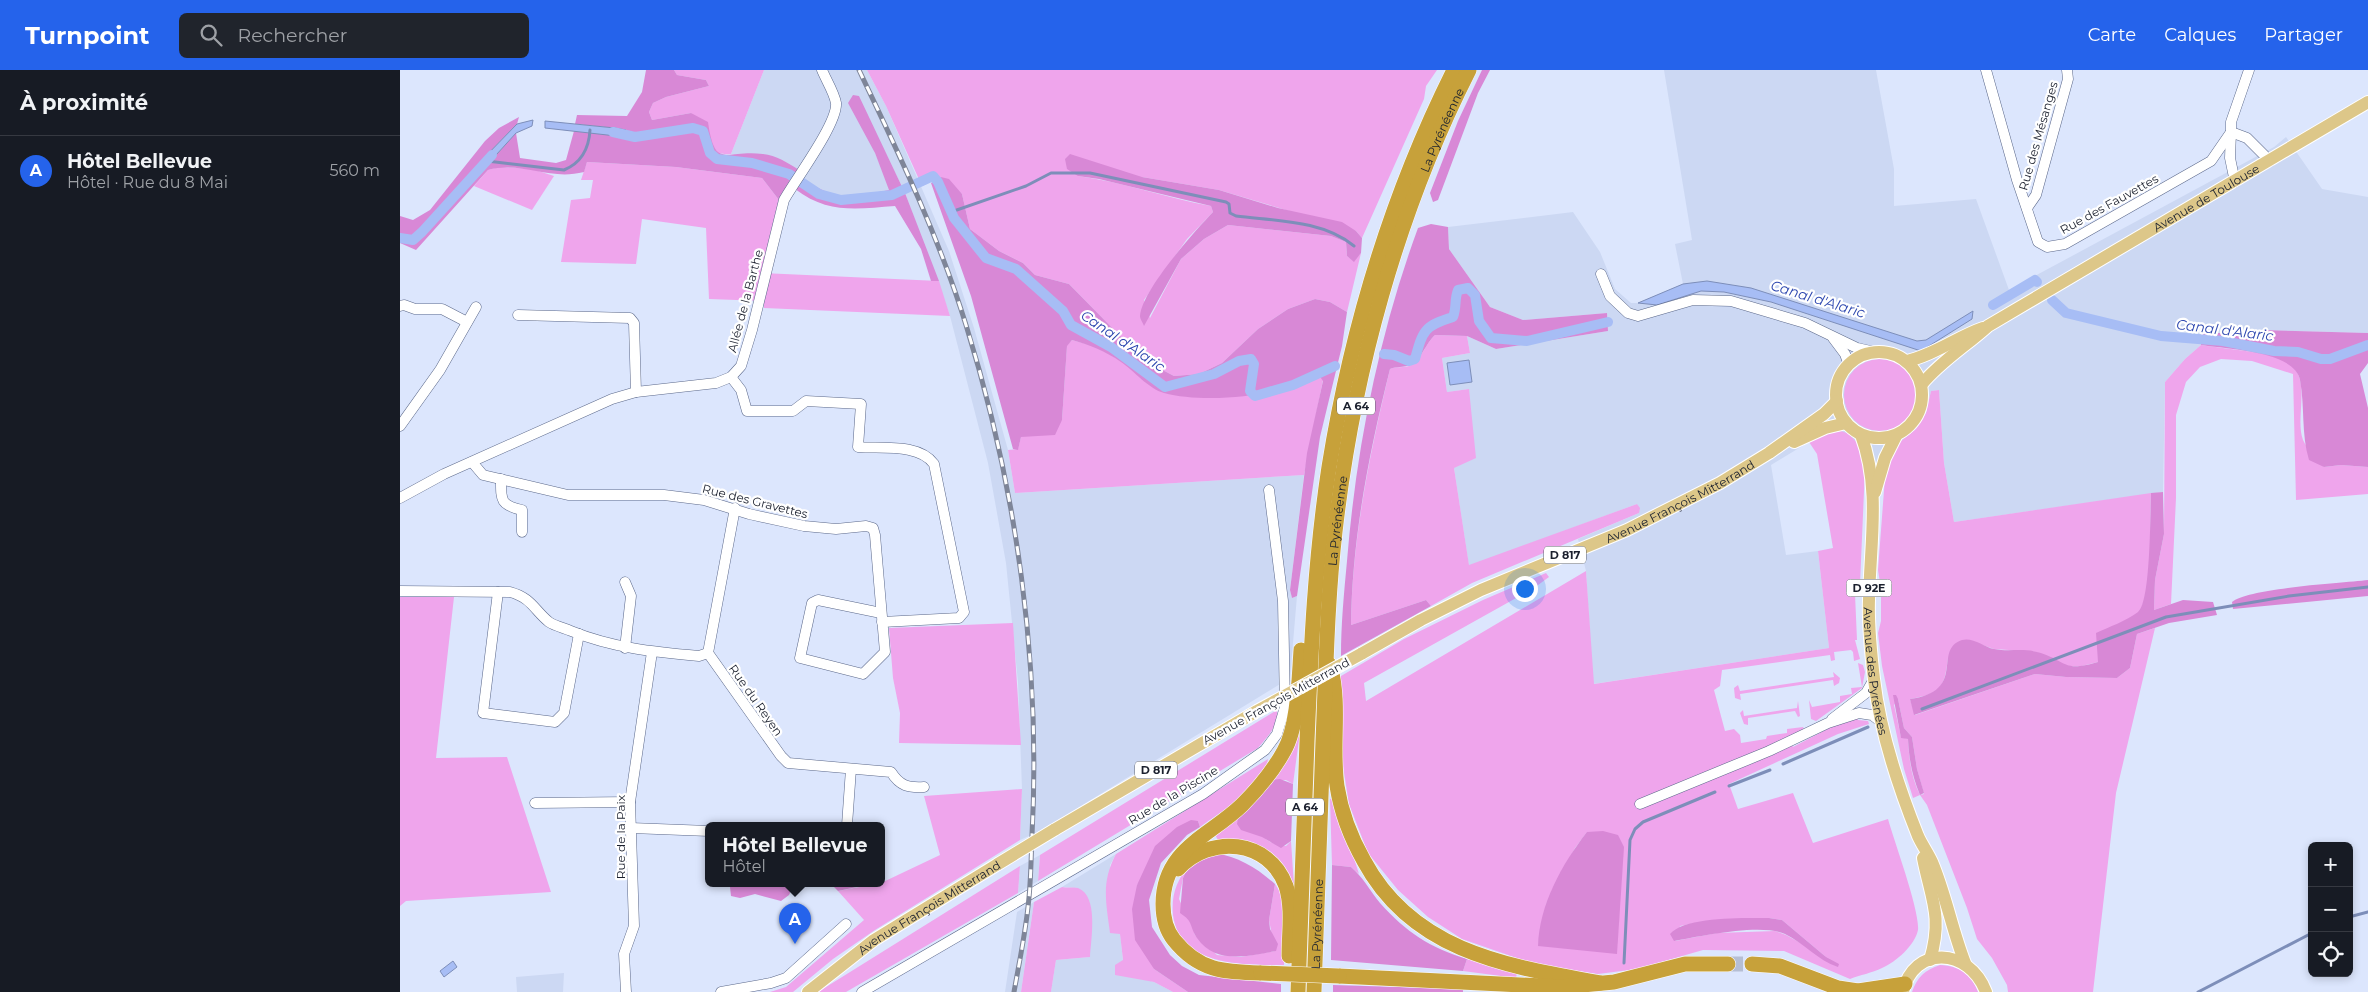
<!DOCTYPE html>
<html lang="fr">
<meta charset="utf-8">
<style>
:root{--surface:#171b24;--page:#20242c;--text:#f1f3f6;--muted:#9ea1a6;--line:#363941;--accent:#2563eb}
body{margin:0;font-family:Montserrat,sans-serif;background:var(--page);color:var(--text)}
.controls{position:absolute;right:15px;bottom:15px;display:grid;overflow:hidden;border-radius:8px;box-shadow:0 2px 8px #0003}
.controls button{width:45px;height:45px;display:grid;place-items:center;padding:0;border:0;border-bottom:1px solid var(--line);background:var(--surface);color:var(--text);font:25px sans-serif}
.you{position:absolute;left:1124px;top:518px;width:18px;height:18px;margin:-12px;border:4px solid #fff;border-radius:50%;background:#1a73e8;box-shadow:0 0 0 8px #1a73e833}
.badge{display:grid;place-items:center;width:32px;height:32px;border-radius:50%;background:var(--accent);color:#fff;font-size:16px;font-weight:700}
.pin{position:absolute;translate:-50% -41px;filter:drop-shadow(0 1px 2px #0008)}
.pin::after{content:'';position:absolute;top:26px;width:18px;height:15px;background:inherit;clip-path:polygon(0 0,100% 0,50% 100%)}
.popup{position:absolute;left:305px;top:752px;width:180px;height:65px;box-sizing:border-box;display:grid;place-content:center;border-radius:8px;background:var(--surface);filter:drop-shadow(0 1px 4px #0005);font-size:16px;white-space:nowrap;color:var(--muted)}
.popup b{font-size:19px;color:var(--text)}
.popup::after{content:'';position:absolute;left:50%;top:100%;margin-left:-10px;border:10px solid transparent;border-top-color:var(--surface)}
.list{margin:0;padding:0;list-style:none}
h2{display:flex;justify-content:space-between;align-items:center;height:65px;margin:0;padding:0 20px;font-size:21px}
h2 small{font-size:16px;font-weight:400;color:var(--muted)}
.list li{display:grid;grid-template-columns:32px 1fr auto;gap:15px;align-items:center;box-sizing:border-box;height:70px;padding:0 20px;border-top:1px solid var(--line)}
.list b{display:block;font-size:19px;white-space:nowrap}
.list p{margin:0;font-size:16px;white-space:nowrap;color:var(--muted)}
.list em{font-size:16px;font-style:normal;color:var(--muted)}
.icon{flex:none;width:28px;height:28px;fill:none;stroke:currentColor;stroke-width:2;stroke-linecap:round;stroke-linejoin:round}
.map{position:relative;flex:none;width:1968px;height:922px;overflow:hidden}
header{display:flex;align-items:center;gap:30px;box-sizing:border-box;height:70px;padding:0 25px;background:var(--accent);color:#fff}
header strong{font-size:24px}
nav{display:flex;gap:28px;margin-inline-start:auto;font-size:18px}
.search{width:350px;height:45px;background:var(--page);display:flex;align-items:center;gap:12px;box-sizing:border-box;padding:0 18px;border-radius:8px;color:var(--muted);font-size:19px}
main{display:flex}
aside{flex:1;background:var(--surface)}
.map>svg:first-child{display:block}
</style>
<header>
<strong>Turnpoint</strong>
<div class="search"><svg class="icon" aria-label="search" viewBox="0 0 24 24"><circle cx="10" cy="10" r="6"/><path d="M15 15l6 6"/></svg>Rechercher</div>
<nav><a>Carte</a><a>Calques</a><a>Partager</a></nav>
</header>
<main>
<aside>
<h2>À proximité<small></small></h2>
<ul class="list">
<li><span class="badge">A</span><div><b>Hôtel Bellevue</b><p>Hôtel · Rue du 8 Mai</p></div><em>560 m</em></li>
</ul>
</aside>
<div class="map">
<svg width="1968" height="922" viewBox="0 0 1968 922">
<rect width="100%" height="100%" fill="#dce6fd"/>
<g fill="#ccd8f3">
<polygon points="364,0 467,0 486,36 549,181 574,258 608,380 615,423 904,405 890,520 892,528 897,526 890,608 640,761 620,770 622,719 618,612 606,493 588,393 550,246 505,123 458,26 475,83 490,120 459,126 434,126 420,121 405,110 399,100 331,84"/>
<polygon points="1264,0 1476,0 1494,99 1494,136 1576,129 1609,220 1874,77 1886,67 1922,119 1968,127 1968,263 1862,260 1846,263 1802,263 1801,275 1785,289 1765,312 1763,422 1554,452 1544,393 1539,320 1531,321 1526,343 1516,359 1496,375 1485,407 1409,372 1371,395 1386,485 1418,481 1429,578 1193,614 1186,501 1178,469 1239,443 1237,434 1069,496 1054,398 1069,319 1047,322 1042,288 1070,283 1067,266 1096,279 1208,261 1207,243 1123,250 1090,237 1049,179 1048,157 1173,142 1200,182 1215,219 1231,233 1238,233 1283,214 1275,174 1292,170"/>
<polygon points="716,784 710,795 710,863 720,863 723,891 739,908 754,912 773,922 651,922 656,890 690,887 678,818 662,817"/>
<polygon points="640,785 638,811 618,823 620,796"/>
<polygon points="634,832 621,922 605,922 617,842"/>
<polygon points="164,903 163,922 117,922 116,907"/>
</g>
<g fill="#efa5ec" fill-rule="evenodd">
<path d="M274,0H364L331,84C327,84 322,84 319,83C315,80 296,50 291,43L252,50L249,42L253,33L266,27L309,16L306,10L277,5Z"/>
<path d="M467,0H1037L1026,16L1024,29L962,168L956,161L819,120L742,107L678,106C723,112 766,128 811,136L813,142L787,169L744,230L750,248L781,189L804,169L828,155L931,166L946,172L947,186L954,191L961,183L947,242L930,232L915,229L888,239L858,259L822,293L799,304L774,306L753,295L727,273L669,214L635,205L623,193L599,181L570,159L562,124L541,107L522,116L486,36Z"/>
<polygon points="187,92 276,97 362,108 379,130 362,203 539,211 550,246 364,238 364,231 309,229 306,158 242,149 236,194 161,192 171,130 190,128 193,110 181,110"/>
<polygon points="99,97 132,99 154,106 132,140 74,116 88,100"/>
<path d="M1035,265L1067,266L1070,283L1042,288L1047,322L1069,319L1076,388L1054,398L1069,495L1237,434L1240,438L1239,443L1072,513L1031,536L1026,530L951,555C952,468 970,383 990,299C997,296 1003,298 1009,296C1022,290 1025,274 1035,265Z"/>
<polygon points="672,270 697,277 779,326 843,326 873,321 909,304 918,304 923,310 904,405 615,423 608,380 618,379 621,367 662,350 667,275"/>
<path d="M1801,275C1823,279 1866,281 1885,291C1914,305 1894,346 1903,370C1907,379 1918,389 1924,397L1941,395L1968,397V424L1896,430L1893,304L1852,291L1821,289L1800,297L1786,312L1776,345V428L1771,534L1754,540L1755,510L1764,464L1765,312L1785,289Z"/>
<circle cx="1480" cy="325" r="36"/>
<path d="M1539,320L1544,393L1554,452L1751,423C1749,457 1754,511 1740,542L1698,592L1682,596H1666L1636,582L1594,579L1568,570L1548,588C1544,619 1541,623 1510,629L1515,645L1635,604L1666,607L1717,608L1730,598L1737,564L1755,558L1716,723L1693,922H1608L1607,915L1592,888L1577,869L1567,838L1527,735L1520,725L1513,728L1504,699L1482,596L1478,563L1481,551V519L1478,500L1485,407L1496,375L1516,359L1526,343L1531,321ZM1498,629L1504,658L1512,667L1517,699L1524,724L1520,725C1511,707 1509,688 1508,669L1501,667L1494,635Z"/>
<path d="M1441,361L1449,364L1458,374L1465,398L1460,514L1455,524L1457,570H1455L1460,589L1454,591L1453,582L1451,580L1434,582L1435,590L1431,591L1430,585L1322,600L1320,616L1314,620L1325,661L1334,659L1340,665L1341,673L1366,669L1367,666L1387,663V659L1403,657L1404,660L1391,671L1393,677L1437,654L1457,648L1458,650L1468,651L1469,654L1438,664L1329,714L1338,739L1393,723L1413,773L1488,749C1494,771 1520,841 1518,860C1515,875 1496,892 1482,898C1472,903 1460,905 1450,909L1384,881L1303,880L1237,899L1198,904L1134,894L1062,869L1028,847L998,820L968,783L949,734L942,690L941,606L1004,569L1083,530L1146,503L1149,507L1134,518L964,613L966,631L1186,501L1194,614L1429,578L1418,481L1433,478L1417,384L1409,372L1424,364ZM1187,762L1145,836L1175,778ZM1369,848L1382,850L1426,887L1439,894L1386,865L1375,861L1317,863L1275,871L1280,856L1300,852Z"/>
<polygon points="0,527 54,527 36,688 107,687 151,822 6,831 0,836"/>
<polygon points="613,553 621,675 499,673 500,643 493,608 489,558"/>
<polygon points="1458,593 1463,595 1465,602 1462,618 1416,651 1411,649 1409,630 1412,637 1440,632 1440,626 1452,624 1451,618 1462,617"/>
<polygon points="1433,602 1440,608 1439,613 1434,616 1433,610 1340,624 1341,630 1335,628 1334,618 1338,615 1340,621 1434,607"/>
<polygon points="1398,631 1400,646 1398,647 1395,641 1348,648 1348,655 1344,654 1340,643 1343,640 1344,646 1397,638"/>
<path d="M877,640C879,656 867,667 858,678L638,811L640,785Z"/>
<polygon points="897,662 900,662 893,714 886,710 871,710"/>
<path d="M868,689C863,717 822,741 800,757L798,751L737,815L754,899L788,922H773L754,912L715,905V895L723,890L720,864L710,863C706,832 701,812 716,784Z"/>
<polygon points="622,719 620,770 475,860 433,889 393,922 370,922 386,917 464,850 438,821 481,813 540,785 524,726"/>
<polygon points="935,728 959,804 951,797 932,795 930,729"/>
<path d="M847,737C857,757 860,774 886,776L891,771L894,816L885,803L818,770L814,763Z"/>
<path d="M789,795L783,808L779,829L787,847L791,852L795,865L817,885L841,887L875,881L869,850L875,814C891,836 885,869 884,895C845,895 780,897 773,845C771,825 777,810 789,795Z"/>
<polygon points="620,796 618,823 446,922 418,922"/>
<path d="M662,817C666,818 673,817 678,818C699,826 691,869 690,887L656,890L651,922H621L634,832Z"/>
<polygon points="1067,889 1117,903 1116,908 1063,901"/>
<path d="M1540,895C1559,896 1571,903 1578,922H1512C1517,907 1525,900 1540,895Z"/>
</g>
<g fill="#d888d6">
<path d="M246,0H274L277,5L306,10L309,16L266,27L253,33L249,42L252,50L291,43L308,52C315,101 326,79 363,84C376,85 388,93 399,100L379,130L362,108L276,97L187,92L184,102C149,111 122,91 88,100L16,180L0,173V146L13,150L30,140L85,71L99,58L119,47L117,54L81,91L87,95L116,63L120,88L156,93L166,90L174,61L215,65V58L175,54L177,45L227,46L242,22Z"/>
<polygon points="1082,0 1090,0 1078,23 1038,130 1033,132 1030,123 1058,51"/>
<path d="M453,25L459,26L505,123L539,211H531L521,179L495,136C456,139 428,144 395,119L405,110C437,132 453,127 489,120L475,83L448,33Z"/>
<path d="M670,84L742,107L819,120L878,138L942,152L956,161L962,168L961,183L954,192L947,186L946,172L931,166L828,155L804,169L781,189L744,256C743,253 740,249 740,246C742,220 794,162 813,142L811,136L699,109L678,106L667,99L665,89Z"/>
<path d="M541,107L549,109L562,124L570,159L599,181L623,193L635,205L669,214L727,273L753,295L774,306L799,304L822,293L858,259L888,239L915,229L930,232L947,242L942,276L920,367L897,526L892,528L890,520L907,383L923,311L918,304C901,303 888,317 872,321C843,329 793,331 764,323C749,319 734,301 721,292C705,281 690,275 672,270L667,276L662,350L655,365L621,367L618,380L613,379L571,226L531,113Z"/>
<path d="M1031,154L1048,157L1049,179L1090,237L1123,250L1207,243L1208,261L1096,279L1067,266L1035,265C1025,274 1022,290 1009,295C1003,298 997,296 990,299C969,383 952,468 951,555L1026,530L1031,536L941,586C941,554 944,523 947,491C956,379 979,264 1018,158Z"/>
<path d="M1862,260L1968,263V293L1960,304L1968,338V397L1941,395L1924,397L1909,390C1901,363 1905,337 1900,310C1895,281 1826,279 1801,275L1802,263H1846Z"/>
<path d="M1763,422L1764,464L1755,510L1754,540L1783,530L1813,532L1817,545L1769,553L1737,564L1730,598L1717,608L1666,607L1635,604L1514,645L1510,629C1568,621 1532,580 1562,570C1573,567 1584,577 1594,579C1608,582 1623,578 1637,582C1667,590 1661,603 1698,592L1696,563C1709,557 1726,551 1738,542C1751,532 1750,443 1751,423Z"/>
<path d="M1968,510V526L1833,539L1832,532C1848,518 1942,513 1968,510Z"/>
<path d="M1493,625H1496L1498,629L1504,658L1512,667L1517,699L1524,723L1520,725C1512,706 1509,689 1508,669L1501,668Z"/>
<polygon points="880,709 893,714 891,771 881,778 862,767 841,760 837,754 838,748 871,710"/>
<polygon points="791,750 798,751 800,757 787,765 761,793 749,830 752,857 770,885 782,896 799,905 881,914 881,922 788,922 754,899 735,870 732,839 737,815 755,776 777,757"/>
<path d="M1203,761L1218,765L1224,777L1217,884L1138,876C1139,835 1162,794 1187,762Z"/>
<path d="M815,783C839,787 857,798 875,814L869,850L870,859L878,874L876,881C848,886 816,895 797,868C789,856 794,852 780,843L783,808L789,795Z"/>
<path d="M932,795L951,797C963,807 970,821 980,833C1007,863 1029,877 1067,889L1063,901L931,890Z"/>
<polygon points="379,813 409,813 394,814 389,825 381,831 355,824 340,828 331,826 330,817"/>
<polygon points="430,813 475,813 438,821"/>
<path d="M1369,848L1382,850L1426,887L1439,894L1438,897C1417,890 1404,873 1385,864C1361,853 1301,866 1274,871L1270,864C1285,846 1346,848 1369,848Z"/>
<polygon points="933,915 1063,919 1063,922 933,922"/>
</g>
<g fill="#a7bdf5" stroke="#7d8eb9">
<polygon points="133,50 132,56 116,63 87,95 81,91 117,54"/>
<polygon points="145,51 215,58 226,60 225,67 145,58"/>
<polygon points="1307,211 1351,218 1517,271 1526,270 1573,241 1572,249 1521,281 1371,232 1324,222 1301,221 1257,235 1238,233 1283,214"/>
<polygon points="1069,290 1072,312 1050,315 1047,293"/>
<polygon points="53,891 57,897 44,907 40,901"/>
</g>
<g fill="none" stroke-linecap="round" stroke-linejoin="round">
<g stroke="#7d8eb9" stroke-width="3">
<path d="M87,91L164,100C181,93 189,78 190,60"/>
<path d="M551,142L626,116L651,103H690L826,132L829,134L830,143L836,146C875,151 923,150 954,176"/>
<polyline points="1522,639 1766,547 1889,526 1968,517"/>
<polyline points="1383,694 1468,657"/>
<polyline points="1329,716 1370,700"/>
<polyline points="1949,847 1968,842"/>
<polyline points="1224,893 1230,770 1235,759 1243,752 1315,722"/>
<polyline points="1798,922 1912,863"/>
</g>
<g stroke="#a7bdf5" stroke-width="10">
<polyline points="213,62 235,67 293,58 303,61 310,83 317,89 352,93 389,104 419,124 441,130 492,125 533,106 538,112 554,148 586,188 616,199 663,241 671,255 711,277 765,317 814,304 839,291 851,289 854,294 850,321 855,326 893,315 935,296"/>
<polyline points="0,168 13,170 22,162 92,85"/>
<polyline points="1652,230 1666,243 1761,266 1823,271 1874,281 1898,282 1921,289 1930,289 1968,275"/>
<polyline points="1593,235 1635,210 1637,212"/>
<path d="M984,284L994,285L1009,291L1015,289C1023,260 1024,256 1053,247C1057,237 1054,230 1058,220L1068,218L1075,225L1079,251L1091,268L1127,271L1208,252"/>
</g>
<polyline stroke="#b5bed4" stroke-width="15" stroke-dasharray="15 8" stroke-linecap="butt" points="1328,894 1352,894"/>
<g stroke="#5b688a" stroke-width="11">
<g id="minor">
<polyline points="1586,0 1617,110 1638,172 1647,177 1665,174 1811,91 1831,62 1831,52 1849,0"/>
<polyline points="1835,112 1830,88 1831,62 1847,68 1870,91"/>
<polyline points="1627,138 1636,125 1668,9 1667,0"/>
<polyline points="1201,204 1210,226 1228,243 1238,246 1293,230 1331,231 1405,253 1457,278 1475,282"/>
<polyline points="0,236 4,235 15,239 42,239 67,252"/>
<polyline points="118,245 230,248 234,253 236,322"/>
<polyline points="1433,268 1445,284 1449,295"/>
<path d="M331,307L341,320L347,341H393L406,331L461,334L458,377C481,379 519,373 534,394L564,542L559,548L482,552"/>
<polyline points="0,356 40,300 76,237"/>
<polyline points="72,392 83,405 168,425 264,425 304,430 349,444 404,456 436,459 466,456 473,458 475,465 485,582 463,604 400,588 412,533 418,530 481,543"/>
<path d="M101,409C101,430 100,435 122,440V462"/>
<path d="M0,428L44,404L212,329L236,322L316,313L331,307L341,296L352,260L384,130C395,110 438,53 436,33C434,22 426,10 422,0"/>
<path d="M335,438L308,583L381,686L388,693L491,702C500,716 508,718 524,717"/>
<polyline points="225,512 231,526 225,578"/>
<path d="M0,521L110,522C132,528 134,540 149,552C155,556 164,558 171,561C213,578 254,582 299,586L308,583"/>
<polyline points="98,522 83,643 155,652 164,643 179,564"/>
<polyline points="1432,649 1466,623 1474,609"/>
<polyline points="135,733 230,732"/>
<polyline points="1240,734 1369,681 1428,653 1459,643 1472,645 1481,652"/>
<polyline points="447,755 451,699"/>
<polyline points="231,758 309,761"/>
<polyline points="226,922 224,884 234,856 230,732 252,582"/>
<polyline points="321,922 371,913 386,908 446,854"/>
<polyline points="462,922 803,724 865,680 877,664 885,637 883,531 869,420"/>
</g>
</g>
<g stroke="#fff" stroke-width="14">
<g id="major">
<circle cx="1479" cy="325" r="43"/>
<path d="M1507,291C1534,285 1557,267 1583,258"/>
<path id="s1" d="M1522,314C1541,291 1566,276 1588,256L1968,32"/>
<path id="s2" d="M1461,365C1481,418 1470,474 1469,530C1468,556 1471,583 1474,609C1480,663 1498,716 1518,766C1522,775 1528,783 1532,792C1546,825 1552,860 1565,893"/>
<polyline points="1394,372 1425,358 1446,353"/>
<polyline points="1475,422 1485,388 1496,366"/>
<path id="s3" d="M961,584L1021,550L1081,520L1227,460L1320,413L1369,383L1424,344L1437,331"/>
<polyline points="654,760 857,641"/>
<path d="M1523,788C1531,829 1543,846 1530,890"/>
<path id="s4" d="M408,922L474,870L598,794"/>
<path d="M1503,922C1513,875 1569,877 1586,922"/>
</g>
</g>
<g stroke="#fff" stroke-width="16">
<g id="highway">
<path d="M930,595C941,635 931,675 937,716C941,742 951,768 964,791C1013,882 1107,896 1200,913"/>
<path d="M778,799C810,764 869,769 886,816C893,838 889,863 889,886"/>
<polyline points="1352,894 1380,896 1438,918 1458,921 1505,914"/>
<path d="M861,903C823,902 799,901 774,870C766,860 763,846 763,834C763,779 809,767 842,735C858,719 873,701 884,681C898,657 899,609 901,580"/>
<polyline points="939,906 1162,917 1214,912 1285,894 1328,894"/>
<path d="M898,922C901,838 904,755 907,671C911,579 915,488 929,397C951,260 992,124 1054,0"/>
<path id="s5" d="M914,922C917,838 920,755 923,671C926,601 927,532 935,462C953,304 997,142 1069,0"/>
</g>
</g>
<use href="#minor" stroke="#fff" stroke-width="10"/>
<use href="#major" stroke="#ddc789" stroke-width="12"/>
<use href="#highway" stroke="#c7a13a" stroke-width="15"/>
<g stroke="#7e8598" stroke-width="5">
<path id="rail" d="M459,0C499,84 539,167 566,255C617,419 641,595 632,765C631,789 631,813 628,837C625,865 619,894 614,922"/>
</g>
<use href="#rail" stroke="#fff" stroke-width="3" stroke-dasharray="9" stroke-linecap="butt"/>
<g stroke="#fff" stroke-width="14" stroke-linecap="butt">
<g id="major-bridge">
<polyline points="857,641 961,584"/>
<polyline points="598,794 654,760"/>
</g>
</g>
<g stroke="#fff" stroke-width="16" stroke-linecap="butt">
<polyline id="highway-bridge" points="861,903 939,906"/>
</g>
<use href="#major-bridge" stroke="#ddc789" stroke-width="12"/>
<use href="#highway-bridge" stroke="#c7a13a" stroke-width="15"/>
</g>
<g text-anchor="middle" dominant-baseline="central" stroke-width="4.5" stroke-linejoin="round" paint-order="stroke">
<g fill="#fff" stroke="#5f636d" stroke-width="1">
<rect x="937" y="327.5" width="38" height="17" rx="4"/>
<rect x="1144" y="476.5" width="42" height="17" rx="4"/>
<rect x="1446.5" y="509.5" width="45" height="17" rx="4"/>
<rect x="735" y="691.5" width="42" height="17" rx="4"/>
<rect x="886" y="728.5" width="38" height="17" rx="4"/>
</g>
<g font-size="11" font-weight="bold" fill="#1b202e">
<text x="956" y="336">A 64</text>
<text x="1165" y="485">D 817</text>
<text x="1469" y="518">D 92E</text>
<text x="756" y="700">D 817</text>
<text x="905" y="737">A 64</text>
</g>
<g font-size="12" fill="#1b202e" stroke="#fff">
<text stroke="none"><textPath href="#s5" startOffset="878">La Pyrénéenne</textPath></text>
<text transform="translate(1638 66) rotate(-74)">Rue des Mésanges</text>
<text stroke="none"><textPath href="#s1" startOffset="341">Avenue de Toulouse</textPath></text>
<text transform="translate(1709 134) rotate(-29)">Rue des Fauvettes</text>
<text transform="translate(345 231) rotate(-75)">Allée de la Barthe</text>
<text stroke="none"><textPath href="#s3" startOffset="354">Avenue François Mitterrand</textPath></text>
<text transform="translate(355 431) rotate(14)">Rue des Gravettes</text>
<text stroke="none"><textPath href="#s5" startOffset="472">La Pyrénéenne</textPath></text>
<text stroke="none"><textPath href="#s2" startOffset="238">Avenue des Pyrénées</textPath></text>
<text transform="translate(356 630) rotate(55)">Rue du Reyen</text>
<text transform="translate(876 631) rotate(-29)">Avenue François Mitterrand</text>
<text transform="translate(773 725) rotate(-31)">Rue de la Piscine</text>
<text transform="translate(220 767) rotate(-90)">Rue de la Paix</text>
<text stroke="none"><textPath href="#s4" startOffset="148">Avenue François Mitterrand</textPath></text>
<text stroke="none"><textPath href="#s5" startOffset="68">La Pyrénéenne</textPath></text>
</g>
<g font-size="14" font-style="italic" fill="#2c46af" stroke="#fff">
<text transform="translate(1418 229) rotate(17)">Canal d'Alaric</text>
<text transform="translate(1825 260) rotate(7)">Canal d'Alaric</text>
<text transform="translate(723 271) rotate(34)">Canal d'Alaric</text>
</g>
</g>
</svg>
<div class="controls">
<button>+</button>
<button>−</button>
<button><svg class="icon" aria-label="locate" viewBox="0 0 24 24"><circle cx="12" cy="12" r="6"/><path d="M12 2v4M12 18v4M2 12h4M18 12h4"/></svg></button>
</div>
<div class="you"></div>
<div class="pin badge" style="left:395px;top:874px">A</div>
<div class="popup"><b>Hôtel Bellevue</b>Hôtel</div>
</div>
</main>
